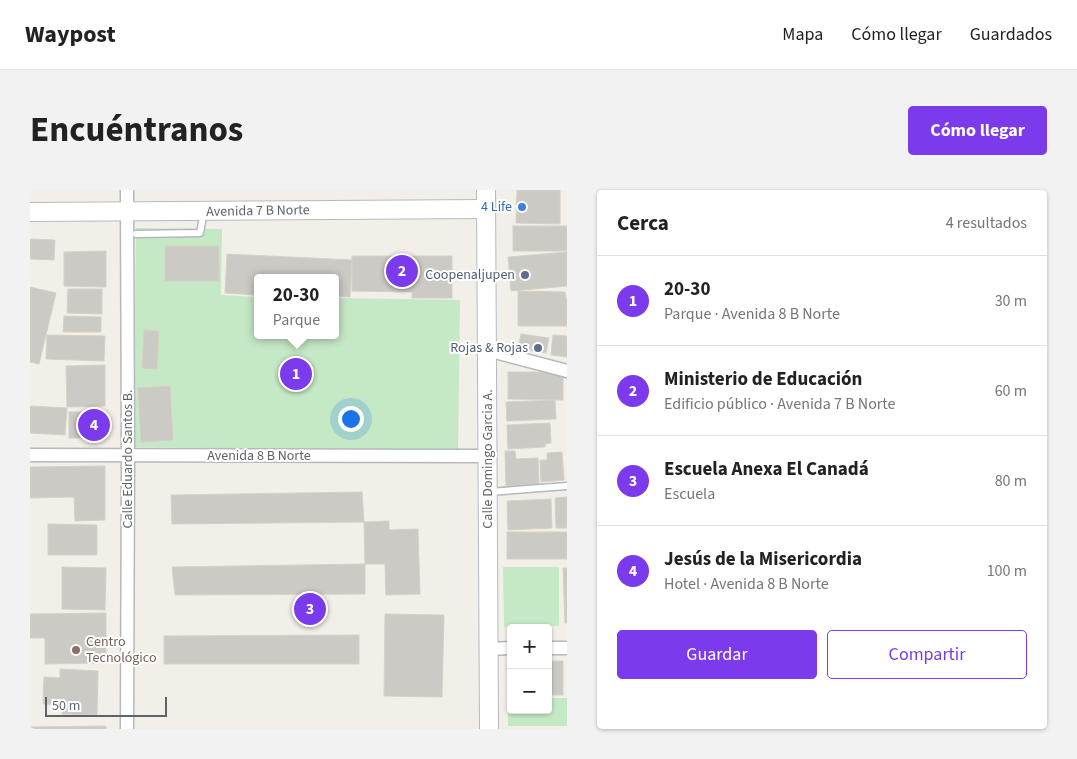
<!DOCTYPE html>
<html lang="es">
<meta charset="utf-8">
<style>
:root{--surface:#fff;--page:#f2f2f2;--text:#222;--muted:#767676;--line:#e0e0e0;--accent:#7c3aed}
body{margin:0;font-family:"Source Sans 3",sans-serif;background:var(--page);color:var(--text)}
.controls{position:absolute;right:15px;bottom:15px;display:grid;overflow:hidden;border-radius:5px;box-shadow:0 1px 4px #0004}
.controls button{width:45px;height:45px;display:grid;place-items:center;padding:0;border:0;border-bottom:1px solid var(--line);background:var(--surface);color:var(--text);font:25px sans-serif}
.scale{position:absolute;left:15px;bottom:12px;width:122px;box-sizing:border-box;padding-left:5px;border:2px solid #5f6368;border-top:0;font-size:14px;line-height:18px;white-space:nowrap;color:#5f6368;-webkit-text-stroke:4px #fff;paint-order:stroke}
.you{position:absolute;left:320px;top:228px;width:18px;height:18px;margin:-12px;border:4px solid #fff;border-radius:50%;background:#1a73e8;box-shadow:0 0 0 8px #1a73e833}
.badge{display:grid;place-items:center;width:32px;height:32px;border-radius:50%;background:var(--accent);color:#fff;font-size:16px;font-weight:700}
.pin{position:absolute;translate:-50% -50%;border:2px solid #fff;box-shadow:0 1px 5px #0006}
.popup{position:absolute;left:224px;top:84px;width:85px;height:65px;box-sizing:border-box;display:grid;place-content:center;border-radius:5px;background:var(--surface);filter:drop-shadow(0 1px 4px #0005);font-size:16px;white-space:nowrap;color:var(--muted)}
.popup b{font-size:19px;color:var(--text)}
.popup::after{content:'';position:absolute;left:50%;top:100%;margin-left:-10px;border:10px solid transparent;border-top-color:var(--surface)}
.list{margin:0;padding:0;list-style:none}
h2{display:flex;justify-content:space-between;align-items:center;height:65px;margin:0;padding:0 20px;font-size:21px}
h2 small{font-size:16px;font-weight:400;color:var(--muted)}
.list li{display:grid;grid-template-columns:32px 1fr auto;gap:15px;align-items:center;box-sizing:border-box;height:90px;padding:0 20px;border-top:1px solid var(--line)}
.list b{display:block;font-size:19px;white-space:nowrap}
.list p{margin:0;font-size:16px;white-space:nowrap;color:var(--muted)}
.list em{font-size:16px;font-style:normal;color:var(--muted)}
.actions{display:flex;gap:10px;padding:15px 20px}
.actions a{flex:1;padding:11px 0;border:1px solid var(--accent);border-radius:5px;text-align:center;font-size:18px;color:var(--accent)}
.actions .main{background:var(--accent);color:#fff}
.map{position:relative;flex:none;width:537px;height:539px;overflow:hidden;border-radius:5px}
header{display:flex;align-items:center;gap:30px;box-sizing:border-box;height:70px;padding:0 25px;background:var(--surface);border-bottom:1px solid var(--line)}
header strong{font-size:24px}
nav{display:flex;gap:28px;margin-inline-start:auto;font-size:18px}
.intro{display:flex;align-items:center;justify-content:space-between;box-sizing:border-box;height:120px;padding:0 30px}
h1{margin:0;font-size:35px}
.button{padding:12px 22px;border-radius:5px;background:var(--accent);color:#fff;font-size:18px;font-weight:700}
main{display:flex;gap:30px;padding:0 30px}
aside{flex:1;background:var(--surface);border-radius:5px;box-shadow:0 1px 4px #0004}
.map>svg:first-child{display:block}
</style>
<header>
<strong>Waypost</strong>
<nav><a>Mapa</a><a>Cómo llegar</a><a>Guardados</a></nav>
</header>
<div class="intro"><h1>Encuéntranos</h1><a class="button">Cómo llegar</a></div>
<main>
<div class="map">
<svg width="537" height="539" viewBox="0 0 537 539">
<rect width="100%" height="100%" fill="#f1efe8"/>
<g fill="#c5e8c5">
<polygon points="106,38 192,39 191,105 227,107 227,145 305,145 305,108 430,110 428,261 103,257"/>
<polygon points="473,377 529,377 529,436 474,437"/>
<polygon points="478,508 481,508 481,520 518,520 518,508 537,508 537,536 478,536"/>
</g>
<g fill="#cccac5" stroke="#d6d1c6">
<polygon points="487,0 530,0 530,34 486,33"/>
<rect x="483" y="36" width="54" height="25"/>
<polygon points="0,49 25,50 24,70 0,69"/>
<rect x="135" y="56" width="54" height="35"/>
<polygon points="76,61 76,97 34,96 34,62"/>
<polygon points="537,62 537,96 481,101 478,67"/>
<polygon points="197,64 322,70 320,107 305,106 305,88 227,88 227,105 195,103"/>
<polygon points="322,66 422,66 422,108 382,108 382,102 322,101"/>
<polygon points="0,97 26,103 9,174 0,172"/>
<polygon points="38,99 72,99 72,124 37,123"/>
<polygon points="488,101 535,102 536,109 537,109 537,136 488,136"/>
<polygon points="34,126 71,127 71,142 33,142"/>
<polygon points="114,140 129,141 127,179 112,178"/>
<polygon points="491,144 519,148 516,163 488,159"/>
<polygon points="17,145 75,146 74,171 16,169"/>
<polygon points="523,145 537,146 537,167 521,165"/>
<polygon points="75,175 75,216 37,217 36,176"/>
<polygon points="478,182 533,182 533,210 478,209"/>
<polygon points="140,196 143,250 111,252 108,198"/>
<polygon points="525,210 526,229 477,231 476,212"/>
<polygon points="0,216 37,218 35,245 0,243"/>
<rect x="39" y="222" width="38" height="26"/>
<polygon points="520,233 521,253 515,254 515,257 478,259 477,235"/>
<polygon points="475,261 485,261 486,269 508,268 509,294 476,296"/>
<polygon points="532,262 534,290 511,292 510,270 517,270 517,263"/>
<polygon points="75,276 75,330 45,331 44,307 0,308 0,277"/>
<polygon points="332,302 334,332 142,334 141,305"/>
<polygon points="537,307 537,338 526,338 525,308"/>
<polygon points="521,309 522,338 478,340 477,311"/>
<polygon points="359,331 359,340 388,339 390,404 356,405 355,374 335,374 334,332"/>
<polygon points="18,334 67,335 67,365 18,365"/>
<rect x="477" y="342" width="60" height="27"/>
<polygon points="335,374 335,404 145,405 142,377"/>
<polygon points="32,377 76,378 75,420 32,419"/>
<polygon points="533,378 537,378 537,433 535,433"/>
<polygon points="76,423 76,473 15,474 15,448 0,448 0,424"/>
<polygon points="355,424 414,425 412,507 354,506"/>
<polygon points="329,445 329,474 134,474 134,446"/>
<rect x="518" y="471" width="15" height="34"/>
<polygon points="30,479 68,481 67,525 32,524 33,515 13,514 14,487 30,488"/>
<polygon points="76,536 76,539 0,539 0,537"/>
</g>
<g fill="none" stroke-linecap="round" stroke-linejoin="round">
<g stroke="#b5b8bc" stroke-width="9">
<g id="lane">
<polyline points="106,44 170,43 174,21"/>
<polyline points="459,302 537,296"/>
</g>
</g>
<g stroke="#b5b8bc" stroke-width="15">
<g id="street">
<polyline points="457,160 537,181"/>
<polyline points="0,265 458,266"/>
<polyline points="518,458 537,458"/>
<polyline points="459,459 481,458"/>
<polyline points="97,539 98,266 97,0"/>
</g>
</g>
<g stroke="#b6babf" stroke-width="20">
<g id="secondary">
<polyline points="456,0 459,539"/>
<polyline points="0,22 456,19"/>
</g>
</g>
<use href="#lane" stroke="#fff" stroke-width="6"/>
<use href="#street" stroke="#fff" stroke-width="12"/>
<use href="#secondary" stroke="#fff" stroke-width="18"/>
</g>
<circle fill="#3f7fe0" stroke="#fff" stroke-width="2" cx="492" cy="17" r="5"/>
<g fill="#5c6f8a" stroke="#fff" stroke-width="2">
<circle cx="495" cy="85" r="5"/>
<circle cx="508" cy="158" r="5"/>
</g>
<circle fill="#8d6e63" stroke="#fff" stroke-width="2" cx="46" cy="460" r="5"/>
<g text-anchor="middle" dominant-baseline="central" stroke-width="4" stroke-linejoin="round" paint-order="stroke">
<g font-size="14" fill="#366cbe" stroke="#fff" text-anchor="end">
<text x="482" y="17">4 Life</text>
</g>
<g font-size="14" fill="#5f6368" stroke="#fff">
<text transform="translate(228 21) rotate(-1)">Avenida 7 B Norte</text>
<text x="229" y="266">Avenida 8 B Norte</text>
<text transform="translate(98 269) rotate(-90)">Calle Eduardo Santos B.</text>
<text transform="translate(458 269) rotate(-90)">Calle Domingo Garcia A.</text>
</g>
<g font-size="14" fill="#4e5e75" stroke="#fff" text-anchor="end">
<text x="485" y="85">Coopenaljupen</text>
<text x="498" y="158">Rojas &amp; Rojas</text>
</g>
<g font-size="14" fill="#785e54" stroke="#fff" text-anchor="start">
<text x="56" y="452">Centro<tspan x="56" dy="16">Tecnológico</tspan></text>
</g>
</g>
</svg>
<div class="controls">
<button>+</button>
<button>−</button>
</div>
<div class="scale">50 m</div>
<div class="you"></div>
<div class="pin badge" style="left:266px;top:184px">1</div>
<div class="popup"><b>20-30</b>Parque</div>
<div class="pin badge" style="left:372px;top:81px">2</div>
<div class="pin badge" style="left:280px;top:419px">3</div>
<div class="pin badge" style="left:64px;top:235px">4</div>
</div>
<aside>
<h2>Cerca<small>4 resultados</small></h2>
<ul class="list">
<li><span class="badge">1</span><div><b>20-30</b><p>Parque · Avenida 8 B Norte</p></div><em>30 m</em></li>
<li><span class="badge">2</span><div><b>Ministerio de Educación</b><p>Edificio público · Avenida 7 B Norte</p></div><em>60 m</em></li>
<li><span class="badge">3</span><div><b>Escuela Anexa El Canadá</b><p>Escuela</p></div><em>80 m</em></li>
<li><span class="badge">4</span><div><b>Jesús de la Misericordia</b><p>Hotel · Avenida 8 B Norte</p></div><em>100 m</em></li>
</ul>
<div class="actions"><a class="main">Guardar</a><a>Compartir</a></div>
</aside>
</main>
